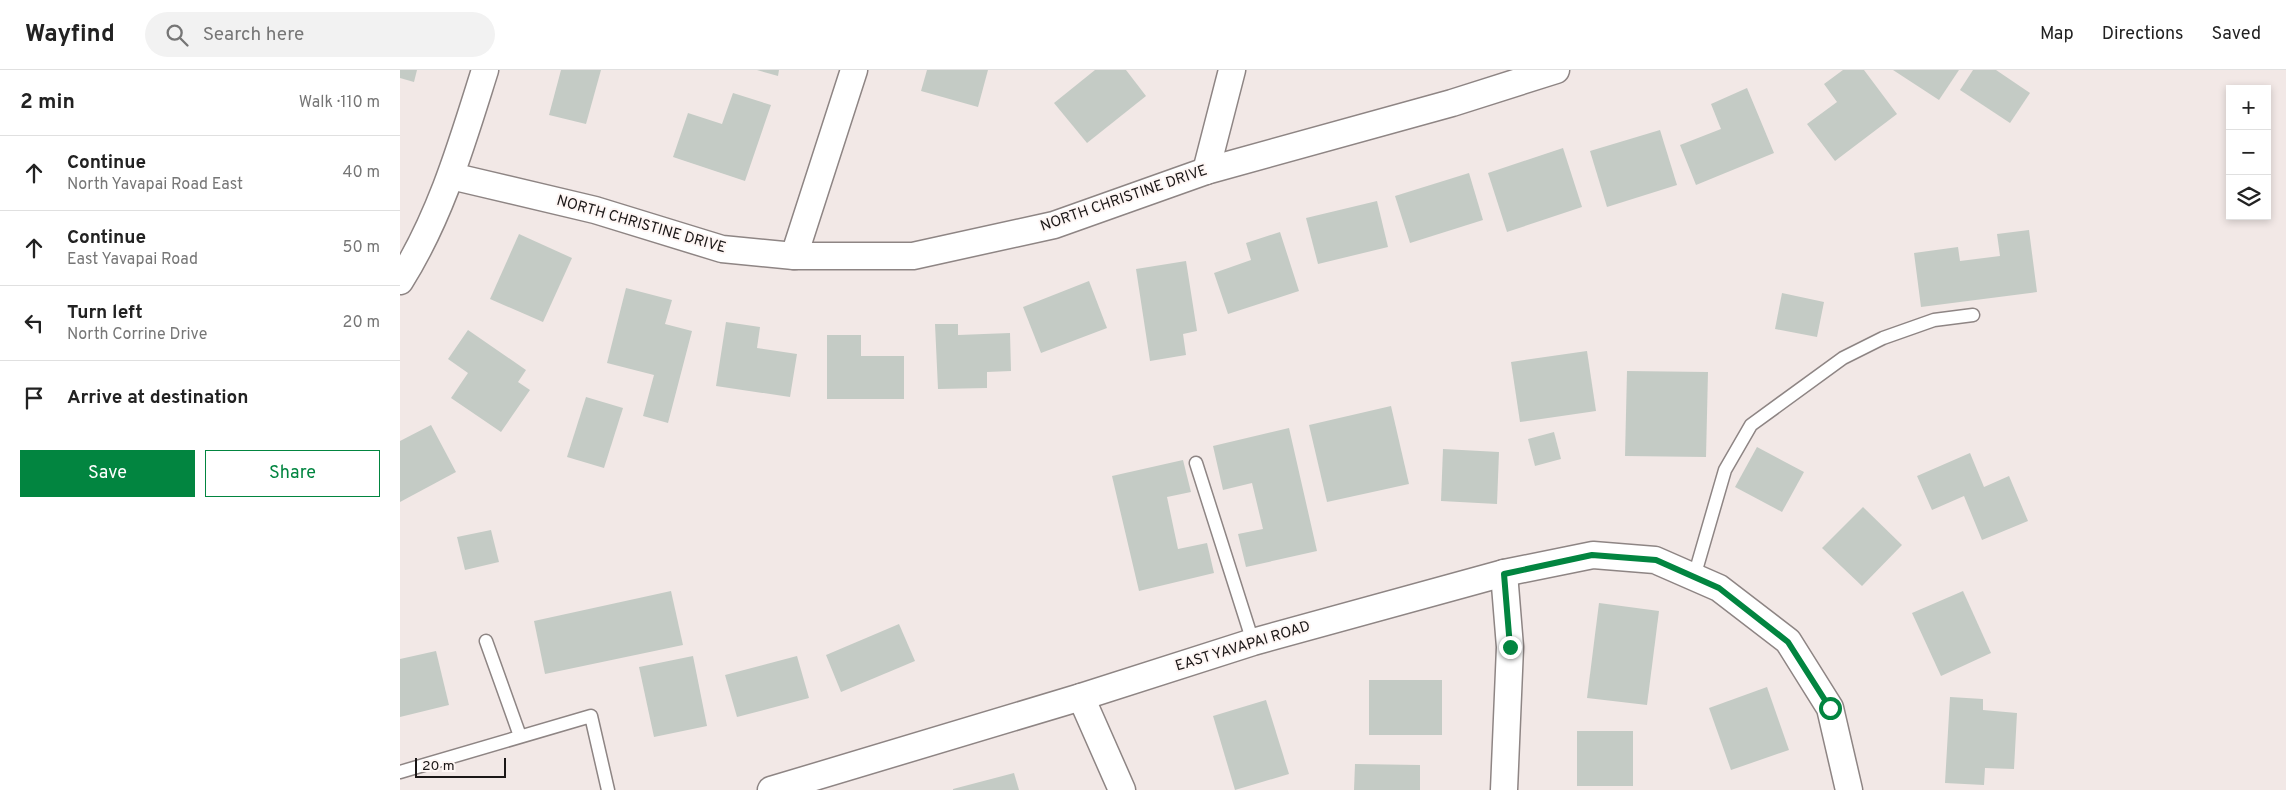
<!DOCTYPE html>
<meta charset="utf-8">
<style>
:root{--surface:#fff;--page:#f2f2f2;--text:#222;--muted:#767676;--line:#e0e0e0;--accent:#028540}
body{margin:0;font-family:Overpass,sans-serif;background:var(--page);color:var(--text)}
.controls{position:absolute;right:15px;top:15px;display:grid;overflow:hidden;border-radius:0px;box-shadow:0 2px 8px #0003}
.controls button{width:45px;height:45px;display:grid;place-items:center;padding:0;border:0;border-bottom:1px solid var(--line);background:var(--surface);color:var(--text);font:25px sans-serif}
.scale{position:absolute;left:15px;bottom:12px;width:91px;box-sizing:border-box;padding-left:5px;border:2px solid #1b1717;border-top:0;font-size:14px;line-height:18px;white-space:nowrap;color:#1b1717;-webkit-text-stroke:4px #fef6f4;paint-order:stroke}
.stop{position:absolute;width:15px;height:15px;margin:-11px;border:4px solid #028540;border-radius:50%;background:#fff}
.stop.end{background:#028540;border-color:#fff;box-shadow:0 1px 5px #0008}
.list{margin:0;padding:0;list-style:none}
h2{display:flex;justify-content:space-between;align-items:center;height:65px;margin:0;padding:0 20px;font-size:21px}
h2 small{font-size:16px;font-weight:400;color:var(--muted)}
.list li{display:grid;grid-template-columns:32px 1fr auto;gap:15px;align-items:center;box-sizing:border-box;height:75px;padding:0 20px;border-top:1px solid var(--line)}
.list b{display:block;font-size:19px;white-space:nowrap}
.list p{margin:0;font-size:16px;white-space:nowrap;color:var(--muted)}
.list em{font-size:16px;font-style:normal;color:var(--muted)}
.actions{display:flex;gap:10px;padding:15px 20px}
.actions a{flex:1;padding:11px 0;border:1px solid var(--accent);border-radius:0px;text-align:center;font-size:18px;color:var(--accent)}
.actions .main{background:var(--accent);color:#fff}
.icon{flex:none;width:28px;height:28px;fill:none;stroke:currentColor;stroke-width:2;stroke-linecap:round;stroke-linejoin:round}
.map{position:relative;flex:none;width:1886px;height:720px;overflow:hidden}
header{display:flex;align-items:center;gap:30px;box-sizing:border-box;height:70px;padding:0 25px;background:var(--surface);border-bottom:1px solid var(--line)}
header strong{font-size:24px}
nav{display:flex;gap:28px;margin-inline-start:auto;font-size:18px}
.search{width:350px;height:45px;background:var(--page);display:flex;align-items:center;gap:12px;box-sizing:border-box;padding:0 18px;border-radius:28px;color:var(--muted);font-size:19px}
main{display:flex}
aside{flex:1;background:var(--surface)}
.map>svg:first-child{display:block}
</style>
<header>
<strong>Wayfind</strong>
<div class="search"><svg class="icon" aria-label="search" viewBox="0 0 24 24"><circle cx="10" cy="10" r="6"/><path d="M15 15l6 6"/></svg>Search here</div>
<nav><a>Map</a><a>Directions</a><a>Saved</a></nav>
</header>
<main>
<aside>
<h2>2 min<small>Walk · 110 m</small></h2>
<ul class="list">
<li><svg class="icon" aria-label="ahead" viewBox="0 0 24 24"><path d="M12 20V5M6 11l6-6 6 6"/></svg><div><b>Continue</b><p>North Yavapai Road East</p></div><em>40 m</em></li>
<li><svg class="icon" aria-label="ahead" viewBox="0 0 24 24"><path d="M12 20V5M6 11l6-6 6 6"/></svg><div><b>Continue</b><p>East Yavapai Road</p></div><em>50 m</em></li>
<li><svg class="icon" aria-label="left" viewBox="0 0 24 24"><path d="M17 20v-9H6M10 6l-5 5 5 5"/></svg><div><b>Turn left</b><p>North Corrine Drive</p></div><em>20 m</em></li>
<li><svg class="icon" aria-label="arrive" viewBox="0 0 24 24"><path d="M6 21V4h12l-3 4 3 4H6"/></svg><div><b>Arrive at destination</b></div></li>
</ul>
<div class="actions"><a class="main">Save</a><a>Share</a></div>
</aside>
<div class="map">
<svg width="1886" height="720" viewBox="0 0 1886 720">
<rect width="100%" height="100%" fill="#f2e8e6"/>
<g fill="#c4cbc5">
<polygon points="0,0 17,0 14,12 0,8"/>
<polygon points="161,0 201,0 186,54 149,45"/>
<polygon points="357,0 379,0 378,6"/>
<polygon points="527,0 588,0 578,37 521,21"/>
<polygon points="695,0 726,0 746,26 687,73 654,33"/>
<polygon points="1443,0 1464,0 1497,44 1435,91 1407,54 1437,32 1424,14"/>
<polygon points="1493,0 1559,0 1539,30"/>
<polygon points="1573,0 1596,0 1630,23 1610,53 1560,20"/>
<polygon points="1347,18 1374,83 1296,115 1280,75 1321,59 1311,34"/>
<polygon points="333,23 371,35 345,111 273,87 288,43 322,54"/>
<polygon points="1260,60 1277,115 1207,137 1190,81"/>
<polygon points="1163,78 1182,137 1107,162 1088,103"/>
<polygon points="1069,103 1083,150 1010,173 995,126"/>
<polygon points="977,131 988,177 918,194 906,148"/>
<polygon points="1629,160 1637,222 1521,237 1514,183 1558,177 1560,191 1600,186 1597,164"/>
<polygon points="880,162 899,221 828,244 814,203 851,190 846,173"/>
<polygon points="119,164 172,188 143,252 90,229"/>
<polygon points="786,191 797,261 783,264 786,285 750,291 736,199"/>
<polygon points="689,211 707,258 641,283 623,237"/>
<polygon points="226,218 272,230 265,254 292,261 268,353 243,346 254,305 207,293"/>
<polygon points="1382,223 1424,232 1417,267 1375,259"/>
<polygon points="326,252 360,257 357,278 397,284 390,327 316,316"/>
<polygon points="535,254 558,254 558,265 610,263 611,301 587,302 587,318 538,319"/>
<polygon points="68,260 126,300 118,312 130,320 101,362 51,328 68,303 48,289"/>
<polygon points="427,265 461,265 461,286 504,286 504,329 427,329"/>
<polygon points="1187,281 1196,341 1120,352 1111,292"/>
<polygon points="1227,301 1308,302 1306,387 1225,386"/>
<polygon points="186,327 223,338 204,398 167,387"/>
<polygon points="991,336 1009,414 927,432 909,355"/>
<polygon points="31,355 56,402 0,432 0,371"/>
<polygon points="889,358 917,481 846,497 838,464 863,459 852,413 823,420 813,376"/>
<polygon points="1154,362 1161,389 1135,396 1128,369"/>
<polygon points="1357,377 1404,402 1382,442 1335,417"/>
<polygon points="1043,379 1099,382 1097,434 1041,431"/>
<polygon points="1570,383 1584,417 1609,406 1628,451 1582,470 1564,426 1532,440 1517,406"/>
<polygon points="783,390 791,422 767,427 778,479 807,473 814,503 739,521 712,406"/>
<polygon points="1463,437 1502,475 1462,516 1422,478"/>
<polygon points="91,460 99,492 65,500 57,467"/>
<polygon points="271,521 283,575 145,604 134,551"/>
<polygon points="1563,521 1591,583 1541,606 1512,543"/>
<polygon points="1199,533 1259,541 1247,635 1187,628"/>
<polygon points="499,554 515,591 441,622 426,585"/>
<polygon points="36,581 49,635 0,647 0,589"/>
<polygon points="293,586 307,656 254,667 239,597"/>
<polygon points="397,586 409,628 337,647 325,605"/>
<rect x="969" y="610" width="73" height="55"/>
<polygon points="1367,617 1389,680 1331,700 1309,638"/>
<polygon points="1550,627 1583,629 1583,640 1617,643 1614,699 1585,698 1584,715 1545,713"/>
<polygon points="866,630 889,704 835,720 813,646"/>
<rect x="1177" y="661" width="56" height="55"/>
<polygon points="955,694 1020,695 1020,720 954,720"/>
<polygon points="614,703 619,720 553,720 553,719"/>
</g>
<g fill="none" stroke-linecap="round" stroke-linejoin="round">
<g stroke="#8e8584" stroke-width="15">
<g id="service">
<polyline points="796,393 853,572"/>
<polyline points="1294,507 1325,400 1351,355 1443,288 1483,268 1534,250 1573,245"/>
<polyline points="86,571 120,666"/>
<polyline points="0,702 191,646 208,720"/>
</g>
</g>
<g stroke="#8e8584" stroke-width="29">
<g id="minor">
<polyline points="806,101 832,0"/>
<polyline points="51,106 195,140 322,179 394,186 513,186 654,155 806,101 1052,33 1156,0"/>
<polyline points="394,186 454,0"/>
<path d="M0,211C41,146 62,73 85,0"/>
<polyline points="681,627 722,720"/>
<polyline points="371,720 681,627 853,572 1104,503 1193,485 1255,490 1319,518 1388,571 1430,638 1449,720"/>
<polyline points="1104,720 1110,577 1104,503"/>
</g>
</g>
<use href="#service" stroke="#fff" stroke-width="12"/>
<use href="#minor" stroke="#fff" stroke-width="26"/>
</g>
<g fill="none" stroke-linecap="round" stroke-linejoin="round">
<polyline stroke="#028540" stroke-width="6" points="1110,577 1104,504 1192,485 1256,490 1319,518 1388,572 1430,638"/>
</g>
<g text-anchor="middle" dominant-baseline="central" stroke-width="4" stroke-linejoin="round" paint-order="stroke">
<g font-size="15" fill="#1b1717" stroke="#fef6f4">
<text transform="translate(724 129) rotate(-19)">NORTH CHRISTINE DRIVE</text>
<text transform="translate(241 155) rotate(16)">NORTH CHRISTINE DRIVE</text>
<text transform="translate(843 577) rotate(-17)">EAST YAVAPAI ROAD</text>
</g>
</g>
</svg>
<div class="controls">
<button>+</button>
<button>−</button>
<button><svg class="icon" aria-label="layers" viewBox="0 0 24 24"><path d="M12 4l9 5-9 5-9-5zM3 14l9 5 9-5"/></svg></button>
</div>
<div class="scale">20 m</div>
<div class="stop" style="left:1430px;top:638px"></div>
<div class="stop end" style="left:1110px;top:577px"></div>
</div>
</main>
